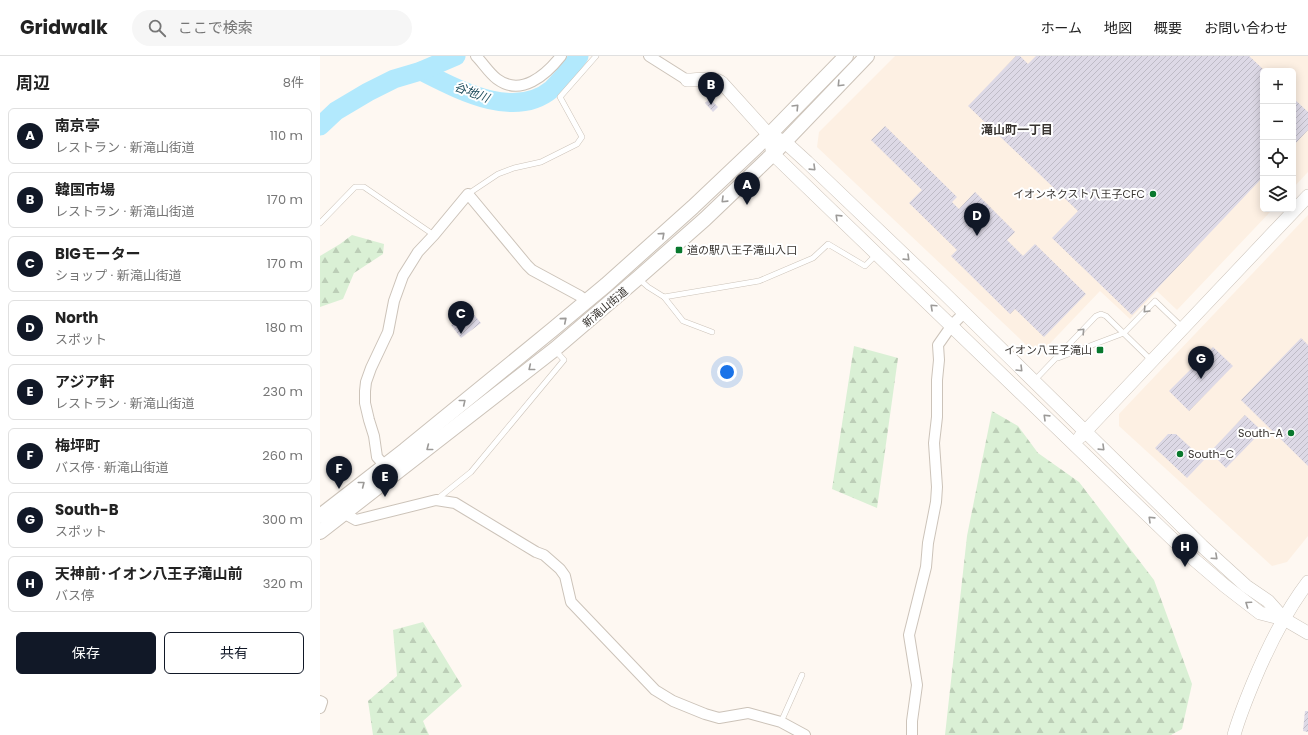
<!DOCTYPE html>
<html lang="ja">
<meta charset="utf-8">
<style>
:root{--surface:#fff;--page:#f6f6f6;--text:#222;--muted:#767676;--line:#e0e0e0;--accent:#111827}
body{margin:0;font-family:Poppins,"Noto Sans JP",sans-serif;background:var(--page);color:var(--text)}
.controls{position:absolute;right:12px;top:12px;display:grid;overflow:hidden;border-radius:6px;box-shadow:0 2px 10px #0003}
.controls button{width:36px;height:36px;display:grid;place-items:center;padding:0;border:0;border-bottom:1px solid var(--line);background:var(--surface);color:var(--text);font:20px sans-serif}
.you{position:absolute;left:407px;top:316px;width:14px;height:14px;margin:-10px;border:3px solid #fff;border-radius:50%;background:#1a73e8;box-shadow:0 0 0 6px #1a73e833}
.badge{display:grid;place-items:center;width:26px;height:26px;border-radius:50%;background:var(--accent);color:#fff;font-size:13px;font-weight:700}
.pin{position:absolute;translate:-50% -33px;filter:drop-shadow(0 1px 2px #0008)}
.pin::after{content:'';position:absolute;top:21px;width:14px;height:12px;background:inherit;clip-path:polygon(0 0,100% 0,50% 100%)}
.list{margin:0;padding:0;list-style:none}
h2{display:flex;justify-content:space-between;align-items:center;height:52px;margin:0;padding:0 16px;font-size:17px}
h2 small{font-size:13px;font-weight:400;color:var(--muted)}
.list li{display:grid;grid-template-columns:26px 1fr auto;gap:12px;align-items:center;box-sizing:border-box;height:56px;margin:0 8px 8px;padding:0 8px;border:1px solid var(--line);border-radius:6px}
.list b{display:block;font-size:15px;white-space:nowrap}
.list p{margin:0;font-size:13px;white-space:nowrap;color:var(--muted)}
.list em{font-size:13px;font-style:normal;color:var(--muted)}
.actions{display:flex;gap:8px;padding:12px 16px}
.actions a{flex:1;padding:9px 0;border:1px solid var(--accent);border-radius:6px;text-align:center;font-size:14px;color:var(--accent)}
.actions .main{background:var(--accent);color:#fff}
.icon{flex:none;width:22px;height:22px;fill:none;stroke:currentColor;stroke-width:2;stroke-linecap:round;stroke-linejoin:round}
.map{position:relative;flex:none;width:988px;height:679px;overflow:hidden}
header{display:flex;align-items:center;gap:24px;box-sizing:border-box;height:56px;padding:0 20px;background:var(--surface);border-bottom:1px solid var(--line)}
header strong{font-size:19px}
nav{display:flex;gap:22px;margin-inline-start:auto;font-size:14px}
.search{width:280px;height:36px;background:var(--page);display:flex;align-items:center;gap:10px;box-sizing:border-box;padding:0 14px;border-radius:22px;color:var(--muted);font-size:15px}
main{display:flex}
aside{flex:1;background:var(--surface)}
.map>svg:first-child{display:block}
</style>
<header>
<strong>Gridwalk</strong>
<div class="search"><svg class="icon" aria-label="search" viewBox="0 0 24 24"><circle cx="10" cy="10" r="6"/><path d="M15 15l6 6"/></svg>ここで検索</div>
<nav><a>ホーム</a><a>地図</a><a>概要</a><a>お問い合わせ</a></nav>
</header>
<main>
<aside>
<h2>周辺<small>8件</small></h2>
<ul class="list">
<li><span class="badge">A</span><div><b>南京亭</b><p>レストラン · 新滝山街道</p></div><em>110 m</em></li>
<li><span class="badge">B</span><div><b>韓国市場</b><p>レストラン · 新滝山街道</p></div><em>170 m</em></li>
<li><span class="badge">C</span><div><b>BIGモーター</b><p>ショップ · 新滝山街道</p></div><em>170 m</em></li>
<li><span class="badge">D</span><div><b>North</b><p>スポット</p></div><em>180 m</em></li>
<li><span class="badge">E</span><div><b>アジア軒</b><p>レストラン · 新滝山街道</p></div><em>230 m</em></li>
<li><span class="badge">F</span><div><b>梅坪町</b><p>バス停 · 新滝山街道</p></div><em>260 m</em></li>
<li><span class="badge">G</span><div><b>South-B</b><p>スポット</p></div><em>300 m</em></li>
<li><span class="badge">H</span><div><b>天神前･イオン八王子滝山前</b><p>バス停</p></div><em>320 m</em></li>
</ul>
<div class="actions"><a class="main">保存</a><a>共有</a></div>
</aside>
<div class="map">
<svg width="988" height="679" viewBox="0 0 988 679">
<defs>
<pattern id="forest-firs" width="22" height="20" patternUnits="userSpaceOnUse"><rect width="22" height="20" fill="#daf0d5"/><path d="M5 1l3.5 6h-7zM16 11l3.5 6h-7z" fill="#bcceb7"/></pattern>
<pattern id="building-hatch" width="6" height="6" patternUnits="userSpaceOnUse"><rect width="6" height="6" fill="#ddd9e6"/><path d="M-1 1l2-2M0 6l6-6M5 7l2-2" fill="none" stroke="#bebbc6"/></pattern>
</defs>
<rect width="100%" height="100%" fill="#fef8f2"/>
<g fill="#fdf0e3">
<polygon points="575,0 988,0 988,116 973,132 973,15 943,15 943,153 953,153 857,254 837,235 810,263 780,235 718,300 497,91 499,76"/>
<polygon points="988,159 988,480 967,506 952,510 799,370 799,358"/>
</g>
<g fill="url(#forest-firs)">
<polygon points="32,179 64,188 63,198 34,217 23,243 0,251 0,200 20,188"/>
<polygon points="534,290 578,302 557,452 512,433"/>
<polygon points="672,355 698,370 718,397 759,426 834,524 872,628 862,673 851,679 625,679 647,480"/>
<polygon points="103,566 142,630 103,665 109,679 53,679 48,645 77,620 73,574"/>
</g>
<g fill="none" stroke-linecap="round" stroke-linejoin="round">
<g stroke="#b2e9fd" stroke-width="19">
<path d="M101,15C137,33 194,65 232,33C242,23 251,12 259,0"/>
<polyline points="0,70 16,55 48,36 74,23 101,15 136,0"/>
</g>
</g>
<g fill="url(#building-hatch)">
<polygon points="696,0 700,0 708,8 716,0 929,0 945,15 943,15 943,121 812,259 732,182 758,155 648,50"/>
<polygon points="973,42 988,56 988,74 973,90"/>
<polygon points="390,43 398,51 393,56 385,47"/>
<polygon points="565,70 637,141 632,146 639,153 655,136 695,176 687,184 703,200 715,188 766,238 724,281 695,253 690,258 631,200 637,194 589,147 602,134 551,84"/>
<polygon points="150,254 161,267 141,282 131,269"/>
<polygon points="981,282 988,289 988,410 921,344"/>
<polygon points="893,291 913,310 869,355 849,335"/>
<polygon points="925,359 942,375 906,412 890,396"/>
<polygon points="848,378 856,378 884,404 867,422 835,392"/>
<polygon points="985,655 988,655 988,676 983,675"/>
</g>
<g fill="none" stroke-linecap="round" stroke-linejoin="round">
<g stroke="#ccc3b9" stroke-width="6">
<g id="service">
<polyline points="148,138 178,118 194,112 221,106 257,88 262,81 240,41 276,0"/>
<polyline points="0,167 35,131 44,131 114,179"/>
<polyline points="319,223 328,231 344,241 439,225 493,202 508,188 545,210 557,198"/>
<polyline points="344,241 363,265 392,276"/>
<polyline points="738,302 804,277 835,245 863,272"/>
<polyline points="714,325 776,260 781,258 786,260 832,305"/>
<polyline points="116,444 151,416 244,304 235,294"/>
<polyline points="461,666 482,619"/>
</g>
</g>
<g stroke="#ccc3b9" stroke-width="12">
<g id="minor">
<path d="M156,0C163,7 169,17 177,23C201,41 226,19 241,0"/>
<polyline points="329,0 367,24"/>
<polyline points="65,410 57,401 54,380 49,364 45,347 45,335 46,326 51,312 68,276 74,245 83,220 98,196 114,179 148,138 207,209 212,214 260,240 267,245"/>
<polyline points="25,458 36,464 116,444 135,447 216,496 224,499 240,513 245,520 251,546 335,634 353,645 385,658 399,662 428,657 461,666 485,679"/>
<polyline points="0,645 2,646 0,652"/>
<polyline points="592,679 592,665 597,629 589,579 606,511 608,487 616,446 617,431 614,387 617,361 617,324 619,304 618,289 632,269 644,257"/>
</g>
</g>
<g stroke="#ccc3b9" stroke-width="14">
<g id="tertiary">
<path d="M367,24C379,24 393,20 402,27L449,79L465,86L487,106L622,235L882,490L926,530L948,545L964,563"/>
<polyline points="451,88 453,98 870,500 905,530 940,557 964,563 988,577"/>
<polyline points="760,381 988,140"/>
<path d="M914,679C919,661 926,644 933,627C948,591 965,556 988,526"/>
</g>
</g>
<g stroke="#ccc3b9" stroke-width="16">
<g id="secondary">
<polyline points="0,460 85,394 232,274 286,229 373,151 449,79 526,0"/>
<polyline points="0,476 235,293 318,222 385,163 453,98 547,0"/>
</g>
</g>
<use href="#service" stroke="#fff" stroke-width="5"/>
<use href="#minor" stroke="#fff" stroke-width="10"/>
<use href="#tertiary" stroke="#fff" stroke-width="13"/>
<use href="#secondary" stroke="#fff" stroke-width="14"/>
</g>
<defs><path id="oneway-chevron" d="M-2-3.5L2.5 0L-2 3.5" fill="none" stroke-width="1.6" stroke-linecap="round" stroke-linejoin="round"/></defs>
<g stroke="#9c9a98">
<use href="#oneway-chevron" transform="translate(520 28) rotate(134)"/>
<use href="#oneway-chevron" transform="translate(476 51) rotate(-46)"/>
<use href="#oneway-chevron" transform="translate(493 112) rotate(44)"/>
<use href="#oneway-chevron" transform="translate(404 144) rotate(136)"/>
<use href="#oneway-chevron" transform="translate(518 161) rotate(-136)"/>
<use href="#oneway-chevron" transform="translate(342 179) rotate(-42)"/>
<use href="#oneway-chevron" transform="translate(587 202) rotate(44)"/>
<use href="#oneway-chevron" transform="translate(613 251) rotate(-137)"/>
<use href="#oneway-chevron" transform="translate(826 254) rotate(134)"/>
<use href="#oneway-chevron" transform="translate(244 264) rotate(-40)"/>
<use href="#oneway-chevron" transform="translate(762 275) rotate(-46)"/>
<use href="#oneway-chevron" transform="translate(211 312) rotate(141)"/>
<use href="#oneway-chevron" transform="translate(700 313) rotate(45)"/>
<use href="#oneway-chevron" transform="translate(143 346) rotate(-39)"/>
<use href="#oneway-chevron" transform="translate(726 361) rotate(-136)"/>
<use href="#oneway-chevron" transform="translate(109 392) rotate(142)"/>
<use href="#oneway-chevron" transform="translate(782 392) rotate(44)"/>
<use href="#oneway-chevron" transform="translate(42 428) rotate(-38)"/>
<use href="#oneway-chevron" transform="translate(831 463) rotate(-136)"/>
<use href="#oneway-chevron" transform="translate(895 501) rotate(42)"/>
<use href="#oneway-chevron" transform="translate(928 548) rotate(-145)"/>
</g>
<g fill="#08782d" stroke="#fff" stroke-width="1.5">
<circle cx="833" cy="138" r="4"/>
<rect x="355" y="190" width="8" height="8" rx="2"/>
<rect x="776" y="290" width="8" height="8" rx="2"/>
<circle cx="971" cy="377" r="4"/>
<circle cx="860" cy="398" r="4"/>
</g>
<g text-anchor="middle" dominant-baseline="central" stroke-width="4" stroke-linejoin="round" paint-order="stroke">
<g font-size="11" fill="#383430" stroke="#fff" text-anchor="end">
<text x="825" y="138">イオンネクスト八王子CFC</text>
<text x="367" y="194" text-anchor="start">道の駅八王子滝山入口</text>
<text x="772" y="294">イオン八王子滝山</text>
<text x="963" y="377">South-A</text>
<text x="868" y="398" text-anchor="start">South-C</text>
</g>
<g font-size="11" fill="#383430" stroke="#fff">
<text transform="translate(285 251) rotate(-40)">新滝山街道</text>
</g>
<g font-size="12" font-style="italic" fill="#1d4b5a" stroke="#fff">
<text transform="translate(152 36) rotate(21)">谷地川</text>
</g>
<g font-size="12" font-weight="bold" fill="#383430" stroke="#fff">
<text x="697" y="73">滝山町一丁目</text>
</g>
</g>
</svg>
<div class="controls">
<button>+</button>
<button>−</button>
<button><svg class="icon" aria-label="locate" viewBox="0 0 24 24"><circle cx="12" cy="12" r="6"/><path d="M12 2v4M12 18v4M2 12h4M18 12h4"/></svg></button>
<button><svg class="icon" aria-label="layers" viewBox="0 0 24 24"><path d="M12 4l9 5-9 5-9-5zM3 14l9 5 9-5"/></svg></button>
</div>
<div class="you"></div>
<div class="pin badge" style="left:427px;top:149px">A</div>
<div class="pin badge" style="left:391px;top:49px">B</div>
<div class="pin badge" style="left:141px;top:278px">C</div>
<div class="pin badge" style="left:657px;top:180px">D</div>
<div class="pin badge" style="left:65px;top:441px">E</div>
<div class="pin badge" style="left:19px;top:433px">F</div>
<div class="pin badge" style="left:881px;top:323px">G</div>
<div class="pin badge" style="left:865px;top:511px">H</div>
</div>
</main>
